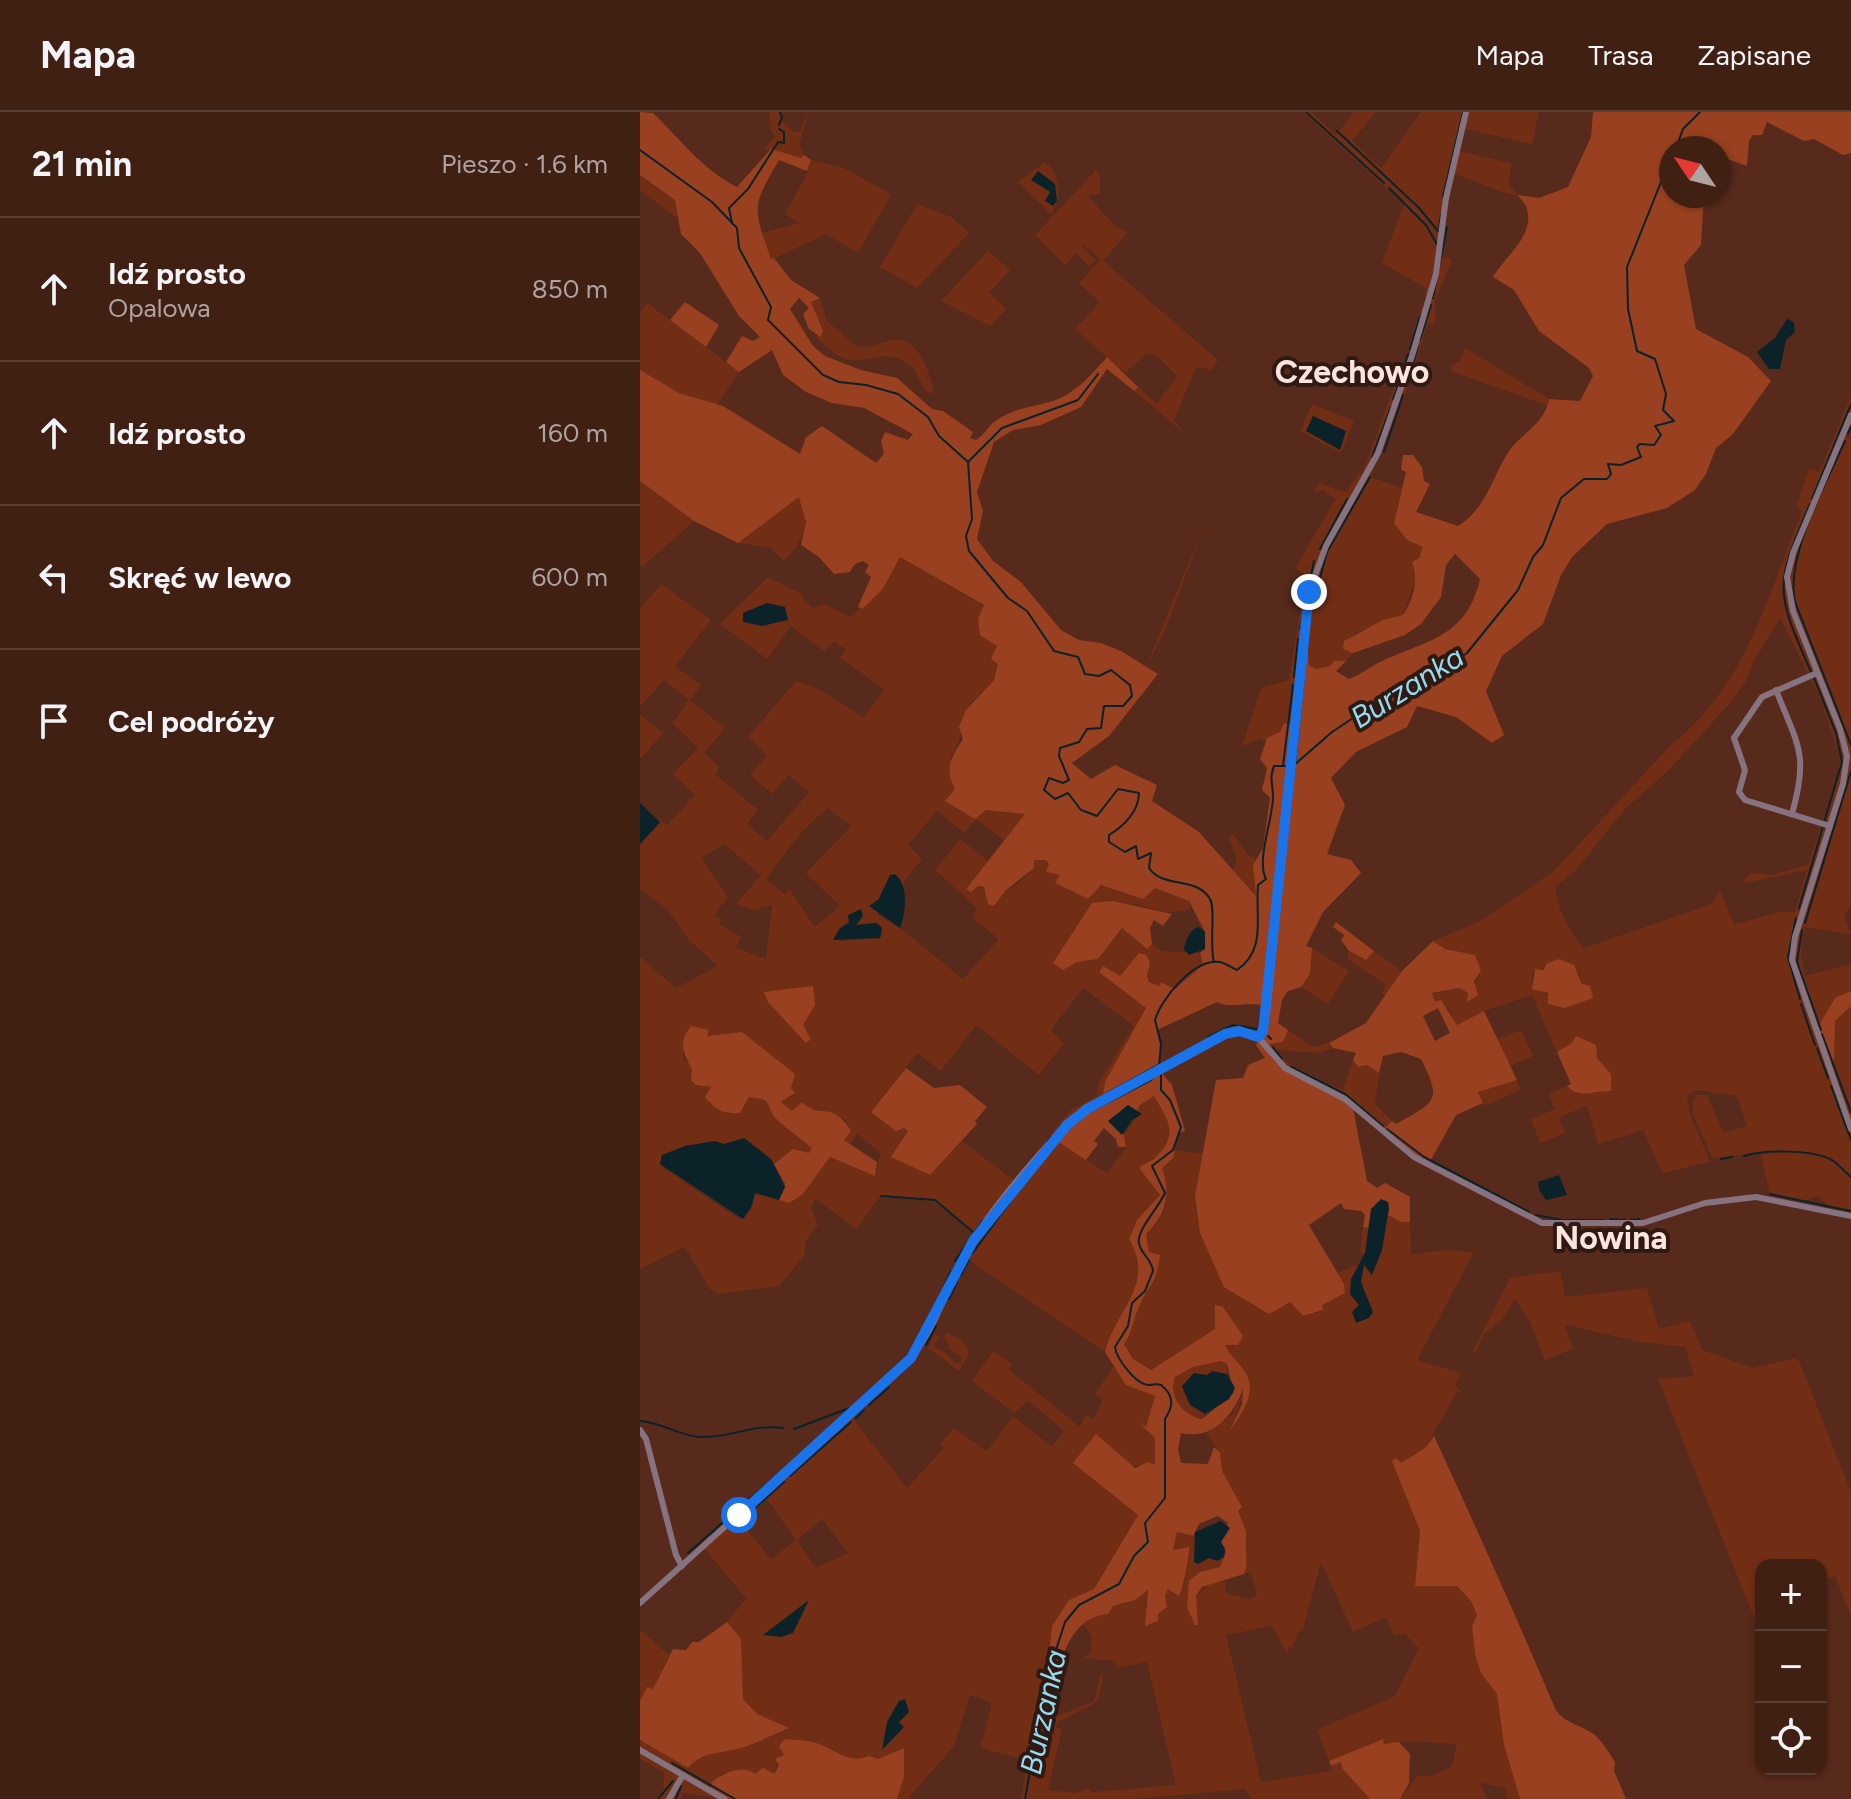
<!DOCTYPE html>
<html lang="pl">
<meta charset="utf-8">
<style>
:root{--surface:#412014;--page:#4c2d22;--text:#f1f3f6;--muted:#aea3a0;--line:#5a3e34}
body{margin:0;font-family:Figtree,sans-serif;background:var(--page);color:var(--text)}
.controls{position:absolute;right:24px;bottom:24px;display:grid;overflow:hidden;border-radius:16px;box-shadow:0 2px 6px #0004}
.controls button{width:72px;height:72px;display:grid;place-items:center;padding:0;border:0;border-bottom:2px solid var(--line);background:var(--surface);color:var(--text);font:40px sans-serif}
.compass{position:absolute;left:1019px;top:24px;width:72px;height:72px;border-radius:50%;background:var(--surface);box-shadow:0 2px 6px #0004;rotate:305deg}
.stop{position:absolute;width:24px;height:24px;margin:-18px;border:6px solid #1a73e8;border-radius:50%;background:#fff}
.stop.end{background:#1a73e8;border-color:#fff;box-shadow:0 2px 8px #0008}
.list{margin:0;padding:0;list-style:none}
h2{display:flex;justify-content:space-between;align-items:center;height:104px;margin:0;padding:0 32px;font-size:34px}
h2 small{font-size:26px;font-weight:400;color:var(--muted)}
.list li{display:grid;grid-template-columns:52px 1fr auto;gap:24px;align-items:center;box-sizing:border-box;height:144px;padding:0 32px;border-top:2px solid var(--line)}
.list b{display:block;font-size:30px;white-space:nowrap}
.list p{margin:0;font-size:26px;white-space:nowrap;color:var(--muted)}
.list em{font-size:26px;font-style:normal;color:var(--muted)}
.icon{flex:none;width:44px;height:44px;fill:none;stroke:currentColor;stroke-width:2;stroke-linecap:round;stroke-linejoin:round}
.map{position:relative;flex:none;width:1211px;height:1687px;overflow:hidden}
header{display:flex;align-items:center;gap:48px;box-sizing:border-box;height:112px;padding:0 40px;background:var(--surface);border-bottom:2px solid var(--line)}
header strong{font-size:38px}
nav{display:flex;gap:44px;margin-inline-start:auto;font-size:28px}
main{display:flex}
aside{flex:1;background:var(--surface)}
.map>svg:first-child{display:block}
</style>
<header>
<strong>Mapa</strong>
<nav><a>Mapa</a><a>Trasa</a><a>Zapisane</a></nav>
</header>
<main>
<aside>
<h2>21 min<small>Pieszo · 1.6 km</small></h2>
<ul class="list">
<li><svg class="icon" aria-label="ahead" viewBox="0 0 24 24"><path d="M12 20V5M6 11l6-6 6 6"/></svg><div><b>Idź prosto</b><p>Opalowa</p></div><em>850 m</em></li>
<li><svg class="icon" aria-label="ahead" viewBox="0 0 24 24"><path d="M12 20V5M6 11l6-6 6 6"/></svg><div><b>Idź prosto</b></div><em>160 m</em></li>
<li><svg class="icon" aria-label="left" viewBox="0 0 24 24"><path d="M17 20v-9H6M10 6l-5 5 5 5"/></svg><div><b>Skręć w lewo</b></div><em>600 m</em></li>
<li><svg class="icon" aria-label="arrive" viewBox="0 0 24 24"><path d="M6 21V4h12l-3 4 3 4H6"/></svg><div><b>Cel podróży</b></div></li>
</ul>
</aside>
<div class="map">
<svg width="1211" height="1687" viewBox="0 0 1211 1687">
<rect width="100%" height="100%" fill="#572a1b"/>
<g fill="#722e15" fill-rule="evenodd">
<polygon points="129,0 140,0 144,12 155,20 159,20 169,0 159,33 164,43 161,46 124,37 136,24 131,19"/>
<path d="M663,0H671L696,23L714,0H736L712,29L741,56L781,0H899L892,32L822,16L817,39L871,51L869,72L878,83C869,85 828,66 812,61L800,144L812,148L795,189V212L788,211L766,280L730,365L762,376L756,400L775,432L784,434L779,446L772,450L777,464L763,503L715,521L703,537L713,541L706,549H694L690,554L676,557L669,553L668,540L654,613L644,612L640,620L624,630L620,627L602,634L621,576L649,568L666,463L655,457L695,387L683,378L674,380L678,371L706,380L719,361L722,362L758,265L763,267L790,184L785,182L786,176L742,151L764,92Z"/>
<polygon points="171,48 204,56 251,82 218,141 186,122 131,148 122,121 159,111 145,102 168,60"/>
<path d="M405,50C420,61 423,86 411,102L378,70Z"/>
<polygon points="456,58 460,64 460,82 447,83 477,116 488,120 463,149 578,248 572,258 556,255 534,308 544,321 494,279 498,275 517,292 537,264 516,243 506,242 485,261 435,217 460,190 439,171 461,147 443,132 442,135 456,148 450,155 436,141 425,153 395,123"/>
<polygon points="0,63 35,88 39,102 37,106 0,78"/>
<polygon points="277,92 311,105 329,121 277,176 240,155"/>
<polygon points="348,139 370,158 349,181 366,197 350,214 301,189"/>
<path d="M180,186L187,209L216,234C229,237 241,230 254,228C279,225 291,263 294,282L286,279L273,256L258,246C221,238 217,267 176,225L182,219L171,189Z"/>
<polygon points="7,191 99,260 77,293 39,281 0,259 0,200"/>
<polygon points="825,236 909,287 908,294 811,259 811,253 820,249"/>
<path d="M1211,284V303L1202,323L1211,327V791L1204,805L1211,822L1164,815L1161,845L1165,864L1211,852V879L1195,886L1194,936L1195,909L1211,894V1099L1189,1094L1178,1084L1164,1089L1130,1082L1120,1040L1072,1046L1053,1002L1052,989L1057,983H1067L1084,1021L1107,1014L1097,984L1056,978L1047,984L1050,1002L1070,1050L1022,1061L1003,1018L958,1032L947,994L919,1005L925,1021L900,1031L891,1007L915,997L909,982L927,974L937,982L971,978V962L957,946L951,931H933L917,940L892,883L844,899L817,913L808,896L795,890L791,882L819,876L829,882L827,890L841,859L834,843L805,837L793,829L841,809L914,759L1031,633C1106,574 1128,483 1162,399L1157,394L1169,356L1179,360ZM1140,506L1179,583L1200,645L1199,664L1168,753L1132,763L1111,761L1101,772L1167,758L1155,800L1142,799L1094,813L1080,778L1072,792L944,836C931,824 914,790 916,774L936,758L984,698L1029,658L1091,590L1107,568L1113,551ZM919,847L939,860L942,872L909,884L892,873V862Z"/>
<polygon points="672,292 714,309 701,341 660,319"/>
<polygon points="0,369 54,409 2,455 0,453"/>
<path d="M159,385C172,411 163,430 144,449L131,436L98,431Z"/>
<polygon points="567,406 524,521 505,557"/>
<path d="M260,445L344,494C351,516 368,550 351,571C344,580 330,589 326,599C318,619 325,623 310,646L346,698L386,702L364,729L336,707L324,721L297,699L268,733L282,747L263,771L254,762C243,774 236,786 238,803L260,816L323,867L359,827L332,806L337,796L295,758L320,727L348,749L326,777L338,774C342,776 345,779 349,780C367,786 383,767 394,755L391,751L394,748H406L420,763L415,771L448,787L461,773L503,787L515,776L549,789L550,797C517,807 507,788 478,792L423,858L437,850L458,847L482,816L507,837L512,832L522,839L560,841L563,854L535,877L522,870L519,874L509,870L506,843L500,841L480,864L459,859L506,896L463,981L514,953L518,952L521,960L444,1003L418,1029L467,1061L486,1035L484,1023L500,1001L497,1000L500,993L515,984C519,992 529,1003 530,1012C533,1028 517,1049 503,1052L501,1059L520,1083L497,1108L489,1126C515,1174 476,1195 465,1240L329,1148L325,1143L337,1122L293,1089L240,1085L216,1117L176,1087L171,1095L178,1113L166,1129L164,1144L139,1174L77,1182L70,1177L46,1137L42,1136L0,1157V845L36,876L78,854L48,827L27,797L0,777V732L18,714L19,706L27,713L55,683L33,662L58,636L32,611L49,588L24,568L0,595V497L21,472L71,508L35,554L61,573L50,588L85,616L64,641L80,655L75,662L118,698L107,712L127,729L169,680L149,663L132,682L110,663L127,643L108,625L156,569L179,577L223,605L245,578L200,546L206,538L194,529L184,539L151,514L127,547L80,512L128,465L162,482L163,489L173,496L184,492L211,505L243,477ZM187,696L211,714L166,761L200,794L175,815L150,778L144,782L126,767L160,722ZM84,732L121,763L96,792L114,798L132,793L126,847L96,836L101,825L79,812L82,807L74,803L88,785L61,746ZM221,806L216,813L235,810L242,816L241,826L200,829V816L211,807ZM443,876L494,914L458,972L457,984L431,998L373,1068L322,1029L290,1063L265,1025L268,1019L231,1000L277,941L301,959L336,913L399,963L424,931L411,918ZM69,918L66,924L102,920L154,983L141,990L152,999C173,994 189,998 207,1009L204,1028L210,1032L217,1022L241,1041L235,1063L190,1045L178,1060L139,1088L117,1079L111,1096L100,1108L22,1055L20,1052L45,1034L75,1029L84,1032L106,1027L134,1052L149,1040L169,1041L173,1036L120,986L109,985L104,995L90,1002L69,991L71,975L56,973L50,953L43,946V927Z"/>
<polygon points="0,602 23,621 0,647"/>
<polygon points="593,722 607,742 615,746 617,785 593,758 597,746 589,726"/>
<polygon points="672,836 709,859 688,892 661,875 670,862"/>
<polygon points="709,839 725,848 734,839 762,859 747,885 742,882 745,872 707,847"/>
<path d="M648,918L673,935L688,931L693,936L678,941L636,938C650,960 680,969 703,977L713,948L718,955L727,953L739,961L735,992L752,1009L742,1019L717,996L652,960L626,932L643,930Z"/>
<polygon points="881,918 893,944 870,954 856,928"/>
<polygon points="877,968 881,978 844,994 838,980"/>
<path d="M535,1038L565,1042L555,1084L558,1110L584,1175L650,1190L663,1204L682,1199V1193L704,1172L697,1161L720,1152L725,1142L720,1140L723,1115H729L736,1090L761,1110H770L771,1143L805,1138L834,1140L777,1248L821,1261L815,1273L822,1280H817L785,1336L760,1351L780,1419L775,1474H818L831,1489L837,1503L832,1514L835,1542L841,1561L857,1582L864,1633L880,1687H867L866,1677L840,1670L847,1687H760L777,1664H792L812,1654L817,1632L769,1629L744,1632L742,1627L689,1649L677,1618L755,1584L779,1536L765,1522L754,1523L746,1505L713,1520L681,1450L663,1517L658,1520L652,1536L649,1534L647,1542L632,1514L586,1523L621,1670L692,1659L691,1654L701,1650L702,1656L730,1687H612L605,1677L493,1687H381L388,1649L340,1636L352,1591L330,1583L314,1634L270,1684L273,1687H257L264,1665V1636L238,1647L145,1643L139,1645L134,1662H115L99,1657L80,1663L84,1687L43,1681L41,1687H16L24,1677V1660L0,1647V1628L48,1656C60,1640 82,1641 100,1636C117,1631 133,1624 148,1617L117,1603L103,1587L101,1527L87,1510L106,1486L63,1435L210,1303L267,1376L304,1336L300,1332L314,1316L347,1339L373,1304L412,1335L424,1319L389,1289L374,1301L332,1269L353,1239L372,1252L369,1258L440,1315L445,1303L454,1307L463,1287L455,1282L475,1252L486,1273L515,1284L506,1316L499,1311L515,1326V1354L433,1351L498,1403L454,1477L429,1488L412,1514L401,1603L415,1605L454,1589L460,1564L463,1565L457,1590L418,1610L416,1616L422,1618L408,1678L436,1681L447,1676L452,1680L536,1673L507,1550L477,1556L475,1549L442,1546L450,1542L452,1524L444,1513L454,1504L468,1502L473,1494L486,1491L508,1478L505,1495L518,1502L528,1476L539,1483C546,1468 546,1452 541,1436L533,1439L537,1420L553,1424L564,1450L569,1446L584,1445L580,1455L560,1460L547,1495L558,1512L556,1484L572,1470H585L586,1481L610,1487L617,1483L611,1460L604,1462L607,1429L598,1399L602,1395L582,1359L580,1340L566,1322L592,1303L605,1278L589,1320L610,1282L585,1233L595,1234L598,1220L583,1195L575,1217L511,1258L493,1247L484,1232C493,1220 492,1209 498,1196C507,1177 523,1164 517,1141H509L506,1122C532,1100 529,1085 522,1056ZM127,1387L156,1428L131,1447L101,1411ZM182,1407L208,1441L176,1456L157,1428Z"/>
<polygon points="920,1159 925,1185 1007,1176 1019,1217 1050,1209 1062,1238 1113,1256 1155,1246 1159,1249 1211,1380 1211,1505 1195,1464 1181,1470 1181,1453 1121,1453 1121,1509 1116,1510 1018,1267 1054,1264 1045,1235 1000,1230 928,1213 925,1214 933,1237 905,1248 890,1210 875,1187 861,1209 844,1222 835,1242 833,1239 870,1166"/>
<path d="M307,1220C319,1228 325,1228 329,1242L319,1259L288,1236L295,1222L300,1225L294,1232L296,1237L305,1240L316,1252L321,1250V1245L308,1237L309,1231L304,1227Z"/>
<path d="M583,1249L587,1252V1262H570L542,1274L547,1288L565,1302L562,1307C543,1304 528,1284 535,1265L553,1255Z"/>
<polygon points="0,1518 29,1543 13,1578 0,1589"/>
</g>
<g fill="#984020" fill-rule="evenodd">
<path d="M0,0L13,1C41,28 62,57 97,75L131,37L161,46L164,43L171,48L167,59L139,48C111,96 113,95 131,147L134,146L151,168L180,186L171,190L183,219L180,225L169,217L163,202L169,196L159,186L150,197L173,234L185,244L221,258L257,266L292,297L303,299L333,320L330,326L336,328C344,323 348,315 354,310C372,296 393,295 413,289C435,282 452,262 467,245L498,275L494,279L467,257L441,295L401,313L373,318L354,330L337,380L343,399L337,427L353,449L381,470L421,518L439,528L461,531L481,539L518,562L469,624L432,651L451,667L475,653L517,673L512,689L559,720L616,784L613,753L623,736L630,686L622,678L627,656L620,647L627,626L640,620L644,611L654,613L661,540L668,539L669,553L676,557L690,554L694,549H706L696,559L709,567C719,563 727,557 736,552C784,528 826,528 840,467L815,442L806,453L801,485L781,512L765,523L713,541L703,537L704,529L743,508L763,503C773,488 779,468 772,450L779,446L783,435L767,428L754,411L766,360L761,358L763,343H773L782,355L784,369L790,372L776,400L818,414C846,396 851,369 867,342C880,321 904,314 909,287L940,289L953,264L949,256L899,219L874,178L853,165C864,145 895,124 887,97C886,91 879,87 878,83L899,86L928,75L951,25L953,0H1211V41L1203,43L1174,27L1164,29L1127,10L1122,23H1113L1109,29L1107,54L1079,44V36H1031V84H1064L1061,133L1044,153L1056,217L1108,245L1131,269L1093,322L1076,336L1066,362L1055,378L1027,396L967,412L932,445L921,463L903,512L862,544L846,579L864,623L852,631L816,605L777,594L767,615L716,640L691,666L705,693L687,742L711,748L721,761L683,800L666,834L672,836L670,862L661,875L648,879L642,888L638,911L648,918L643,930L627,932L640,951L697,982L713,996L727,1069L737,1076L745,1071L770,1085V1110H761L748,1103L749,1096L730,1110L729,1116L723,1115L725,1103L721,1099L704,1097L701,1091L669,1113L704,1172L705,1181L682,1193L683,1198L663,1204L650,1190L629,1202L584,1175L560,1121L555,1084L576,968L603,966L608,953L625,946L616,933L627,894C608,889 589,897 577,890L517,918L521,935L518,952L463,982L465,970L506,896L459,860L463,854L480,864L499,841L506,843L510,850L507,864L509,870L519,874L521,870L535,877L563,853L560,841L565,837V820L549,789L515,776L503,787L461,773L448,787L415,771L420,763L406,760L409,752L406,748H394V756L365,779L354,794L348,792L344,775L338,774L331,780L326,777L385,702L346,698L335,707L305,689L315,677C304,657 311,645 323,627L319,615L326,598L354,568L358,552L351,547L357,534L340,523L338,507L344,493L260,445L243,477L222,497L218,495L231,465L225,460L229,453L223,449L215,452L210,460L194,462L179,445L161,433L166,410L159,385L98,431L54,409L0,369V258L39,281L83,294L160,342L166,325L182,314L236,351L244,342L241,329L245,320L268,328L273,322L224,296L192,291L166,280L143,263L132,238L99,260L86,250L102,224L113,229L120,225L99,204L60,141L41,122L35,88L0,63Z"/>
<polygon points="45,190 79,213 66,235 30,208"/>
<polygon points="473,789 532,802 523,814 514,808 510,816 512,832 507,837 482,816 458,847 437,850 423,858 413,851 452,791"/>
<polygon points="696,810 734,839 726,848 709,839 701,828 704,823 693,815"/>
<path d="M793,829L805,837L835,843L841,859L834,869L838,883L827,890L828,881L819,876L792,881L795,890L801,888L817,913L844,899L877,968L838,980L843,991L816,1003L788,1053L742,1019L752,1009L756,1012C795,990 803,990 781,947L761,940L743,944L739,961L727,953L718,955L713,948L716,941L693,936L689,931L726,911L762,859ZM798,896L810,921L795,929L783,904Z"/>
<polygon points="919,847 934,853 942,872 950,874 953,886 925,896 908,892 908,881 892,877 895,857 904,858 906,852"/>
<polygon points="173,874 175,893 163,913 171,927 166,931 128,890 124,880"/>
<polygon points="1211,879 1211,894 1195,909 1194,948 1187,950 1176,919 1195,886"/>
<path d="M51,914L69,918L67,924L102,920L155,962L151,976L155,981L141,990L152,999L162,990C179,1008 192,987 211,1019L204,1028L237,1050L235,1064L190,1045L162,1083L149,1091L139,1088L145,1072L134,1052L153,1037L169,1041L172,1036C165,1030 138,1010 133,1003C129,997 130,991 122,987C118,986 113,986 109,985L100,1001C85,1003 74,997 65,985L71,975L56,973L51,968L52,958C44,941 37,932 51,914Z"/>
<path d="M936,924L956,933L957,946L971,962V979C953,978 940,988 927,974L931,972L917,940L932,931Z"/>
<polygon points="266,956 294,976 320,973 347,995 335,1009 337,1012 290,1063 251,1045 268,1019 264,1016 256,1019 231,1000"/>
<path d="M521,960L532,973L545,1019L538,1021L533,1046L522,1056C531,1082 527,1102 506,1122L509,1140L520,1143C516,1175 509,1171 498,1197C492,1210 493,1220 484,1232L493,1247L511,1258L575,1217V1193L583,1195L603,1224L598,1233H585C590,1244 599,1250 605,1260C619,1281 600,1303 589,1320L602,1292L603,1277C592,1307 570,1328 541,1321L538,1338L541,1351L568,1352L574,1335L580,1340L582,1359L602,1395L598,1399L606,1419V1456L604,1462L562,1475L556,1484L558,1513H555L547,1495L549,1469L560,1460L580,1455L586,1440L581,1430L588,1411L578,1404L559,1412L553,1424L537,1420L533,1438L549,1435C550,1441 543,1477 539,1484L528,1477L525,1484L527,1495L518,1502V1509L505,1514L508,1478L495,1488L473,1494L468,1502C439,1505 428,1528 419,1554H410L406,1569L412,1514L429,1488L454,1477L498,1403L433,1351L456,1322L495,1356L508,1350L515,1353V1326L498,1310L506,1315L515,1284L486,1273L465,1240C476,1196 516,1173 489,1127L497,1108L520,1083L499,1056C504,1051 509,1051 515,1046C539,1022 529,1009 514,984L500,993L497,1000L493,996L469,1010L484,1023L486,1035H478L476,1027L464,1016L454,1029L458,1032L446,1048L417,1029L444,1003ZM582,1249L587,1252L594,1281L562,1307C543,1304 528,1284 535,1265L553,1255Z"/>
<path d="M794,1324C835,1413 877,1506 914,1594C921,1612 945,1613 957,1625C964,1632 970,1642 975,1650L974,1659L986,1687H880L864,1633L857,1582L841,1561L835,1542L832,1514L837,1503L831,1489L817,1474H775L780,1419L752,1349L756,1346L761,1351L785,1336Z"/>
<path d="M87,1510L101,1527L103,1587L117,1602L149,1616C133,1623 117,1631 101,1636C83,1641 60,1640 48,1656L0,1628V1589L7,1575L13,1577L33,1537L46,1538L52,1530H59Z"/>
<path d="M145,1627C156,1628 169,1628 179,1632C197,1639 209,1652 229,1644L238,1647L264,1636V1665L257,1687H84L70,1679L72,1670C83,1661 103,1652 115,1662L123,1656L134,1662L139,1653L135,1647L144,1643L139,1634Z"/>
<polygon points="743,1627 744,1632 759,1630 770,1642 769,1671 760,1687 730,1687 702,1656 701,1650 691,1654 689,1649"/>
</g>
<g fill="#0b2229">
<polygon points="398,59 415,72 417,89 413,94 405,89 410,80 391,68"/>
<polygon points="1147,207 1154,210 1155,220 1146,228 1140,257 1129,257 1117,240 1135,226"/>
<polygon points="673,304 706,319 700,338 666,319"/>
<polygon points="127,491 145,495 148,508 122,514 103,510 103,501"/>
<polygon points="0,691 20,710 0,732"/>
<path d="M255,762C269,774 266,800 260,816L229,794L239,787L250,763Z"/>
<polygon points="221,797 223,804 216,813 237,811 242,816 240,826 193,828 200,816 209,811 208,803"/>
<path d="M559,815L565,820V837L549,843L544,837C546,829 550,816 559,815Z"/>
<polygon points="488,993 502,1002 492,1008 482,1023 468,1009"/>
<polygon points="104,1026 131,1047 145,1075 139,1088 115,1081 111,1096 103,1107 20,1052 22,1043 45,1034 75,1029 84,1032"/>
<polygon points="919,1063 927,1083 906,1088 899,1078 898,1070"/>
<polygon points="741,1087 748,1090 749,1096 742,1138 732,1163 724,1153 721,1170 733,1200 729,1206 716,1211 712,1200 719,1193 710,1182 711,1167 725,1141 731,1097"/>
<polygon points="572,1259 587,1262 595,1276 589,1287 565,1302 550,1293 542,1274 554,1261 567,1263"/>
<polygon points="581,1409 590,1416 581,1430 585,1437 584,1445 577,1449 569,1446 558,1452 554,1450 555,1420"/>
<polygon points="169,1488 153,1521 141,1525 123,1523"/>
<polygon points="265,1587 269,1600 259,1610 264,1615 242,1638 247,1610 259,1589"/>
</g>
<g fill="none" stroke-linecap="round" stroke-linejoin="round">
<g stroke="#0b2229" stroke-width="2">
<polyline points="666,0 744,71"/>
<polyline points="139,13 142,6 140,0"/>
<polyline points="697,19 779,96 798,119"/>
<polyline points="1036,36 1043,17 1060,0"/>
<path d="M0,38L72,90L97,116L99,136L131,195L128,208L183,263L199,270L226,273L258,282L288,305L299,324L328,350L332,407L326,424L329,439L368,486L387,499L414,539L438,545L445,562L459,564L471,558L490,573L492,584L483,594H464L461,616L447,617L439,630L420,636L419,644L429,668L423,671L409,666L404,678L415,687L428,681L441,698L457,704L478,677L499,681C499,699 484,714 469,723V730L485,740L496,734L498,747L511,741L509,756C523,777 557,764 570,787C576,797 569,832 574,850"/>
<polyline points="749,76 786,113 797,132"/>
<polyline points="803,85 823,0"/>
<polyline points="92,111 89,96 108,77 138,30 144,31 144,20 139,17"/>
<polyline points="799,116 801,103"/>
<polyline points="793,186 807,115"/>
<polyline points="780,228 791,193"/>
<polyline points="770,237 780,205"/>
<polyline points="762,262 768,242"/>
<polyline points="768,270 778,234"/>
<polyline points="753,287 760,269"/>
<polyline points="1208,321 1211,315"/>
<path d="M1205,329C1186,372 1145,444 1155,490L1211,633"/>
<polyline points="744,340 763,283"/>
<polyline points="732,345 751,295"/>
<polyline points="328,350 362,316 438,288 458,262"/>
<polyline points="1172,387 1211,292"/>
<path d="M1170,392C1134,475 1135,478 1171,560"/>
<polyline points="680,437 707,387"/>
<polyline points="669,506 687,440 730,365"/>
<polyline points="660,517 674,449"/>
<polyline points="654,565 658,527"/>
<polyline points="655,653 664,564"/>
<polyline points="643,654 653,573"/>
<polyline points="653,654 692,620 737,590 782,569 827,541 878,478 893,445 903,433 921,386 944,367 967,367 971,362 968,352 981,353 1001,345 997,335 1000,332 1014,333 1021,323 1015,314 1034,309 1023,298 1026,282 1015,247 997,239 988,197 987,155 1031,45"/>
<polyline points="1159,796 1202,650 1196,621 1174,566"/>
<polyline points="1156,806 1148,845 1160,887"/>
<polyline points="1165,811 1211,659"/>
<polyline points="1162,818 1157,850 1181,918"/>
<polyline points="1161,892 1175,933"/>
<polyline points="1182,922 1211,1000"/>
<polyline points="628,924 631,927"/>
<polyline points="568,925 593,913 617,917"/>
<polyline points="633,935 642,947"/>
<polyline points="1177,936 1188,966"/>
<path d="M519,955L521,932L515,908C521,887 554,846 580,850C586,851 591,856 597,858C627,838 615,804 618,773L626,767C616,748 633,707 633,685C633,673 629,666 634,654H647"/>
<polyline points="651,955 705,982 743,1014"/>
<polyline points="1191,974 1211,1028"/>
<polyline points="468,981 518,953"/>
<polyline points="442,1004 511,968 516,962"/>
<polyline points="420,1014 458,987"/>
<polyline points="747,1017 784,1045 889,1100"/>
<polyline points="423,1023 434,1011"/>
<polyline points="407,1030 411,1025"/>
<polyline points="413,1035 420,1027"/>
<path d="M1104,1044C1124,1038 1172,1037 1192,1048C1198,1052 1205,1060 1211,1065"/>
<polyline points="1081,1047 1092,1045"/>
<polyline points="378,1079 410,1039"/>
<polyline points="1130,1082 1211,1099"/>
<polyline points="241,1084 295,1088 333,1120"/>
<polyline points="896,1103 921,1108 963,1108"/>
<polyline points="970,1107 985,1108"/>
<polyline points="991,1108 999,1107"/>
<polyline points="332,1142 373,1086"/>
<polyline points="315,1149 343,1108"/>
<polyline points="321,1163 329,1148"/>
<polyline points="300,1184 311,1159"/>
<polyline points="309,1187 317,1170"/>
<polyline points="292,1199 297,1189"/>
<polyline points="286,1233 296,1214"/>
<polyline points="223,1287 268,1243 290,1204"/>
<polyline points="229,1293 249,1275"/>
<polyline points="216,1306 224,1298"/>
<path d="M0,1309C22,1310 38,1324 61,1325C92,1326 110,1312 143,1316"/>
<polyline points="154,1317 215,1294"/>
<polyline points="141,1360 161,1342"/>
<polyline points="150,1364 211,1310"/>
<polyline points="104,1406 144,1370"/>
<polyline points="48,1441 136,1364"/>
<polyline points="32,1651 95,1687"/>
<polyline points="18,1687 33,1669"/>
<polyline points="36,1687 41,1674"/>
<path d="M385,1687L406,1569L425,1510L439,1493L479,1472L494,1444L508,1430L505,1411L525,1386V1307C533,1295 535,1284 521,1273C517,1271 514,1273 509,1273C496,1273 476,1246 475,1235L488,1214L492,1191L505,1179L513,1159C512,1147 501,1143 499,1131C496,1119 519,1095 525,1081L512,1054L533,1038L541,1015L530,988L521,978V961"/>
</g>
<g stroke="#877380" stroke-width="6">
<polyline points="1211,303 1153,441 1147,465 1153,499 1200,617 1207,644 1203,672 1155,825 1152,848 1211,1017"/>
<polyline points="1177,561 1122,585 1094,626 1105,658 1099,680 1105,688 1190,714"/>
<path d="M1136,578C1158,634 1169,642 1152,702"/>
<polyline points="618,925 627,902 669,480 686,434 738,341 772,244 796,162 806,86 826,0"/>
<polyline points="0,1318 6,1327 36,1443 42,1454"/>
<path d="M0,1491L268,1250C293,1220 307,1178 325,1142C343,1107 415,1018 447,997L589,920L603,919L618,925L645,956L705,987L774,1045L902,1111H1003L1065,1091L1116,1085L1211,1104"/>
<polyline points="0,1638 84,1687"/>
<polyline points="29,1687 43,1663"/>
</g>
</g>
<g fill="none" stroke-linecap="round" stroke-linejoin="round">
<polyline stroke="#1a73e8" stroke-width="10" points="99,1403 271,1246 333,1129 427,1013 447,997 585,922 599,919 618,925 623,919 669,480"/>
</g>
<g text-anchor="middle" dominant-baseline="central" stroke-width="8" stroke-linejoin="round" paint-order="stroke">
<g font-size="30" font-style="italic" fill="#95daef" stroke="#2e1a13">
<text transform="translate(767 575) rotate(-32)">Burzanka</text>
<text transform="translate(403 1600) rotate(-78)">Burzanka</text>
</g>
<g font-size="32" font-weight="bold" fill="#fbe4dc" stroke="#2e1a13">
<text x="712" y="260">Czechowo</text>
<text x="971" y="1126">Nowina</text>
</g>
</g>
</svg>
<div class="controls">
<button>+</button>
<button>−</button>
<button><svg class="icon" aria-label="locate" viewBox="0 0 24 24"><circle cx="12" cy="12" r="6"/><path d="M12 2v4M12 18v4M2 12h4M18 12h4"/></svg></button>
</div>
<svg class="compass" viewBox="-18 -18 36 36"><path d="M0-13l5 13h-10z" fill="#e53935"/><path d="M0 13l5-13h-10z" fill="#aea3a0"/></svg>
<div class="stop" style="left:99px;top:1403px"></div>
<div class="stop end" style="left:669px;top:480px"></div>
</div>
</main>
